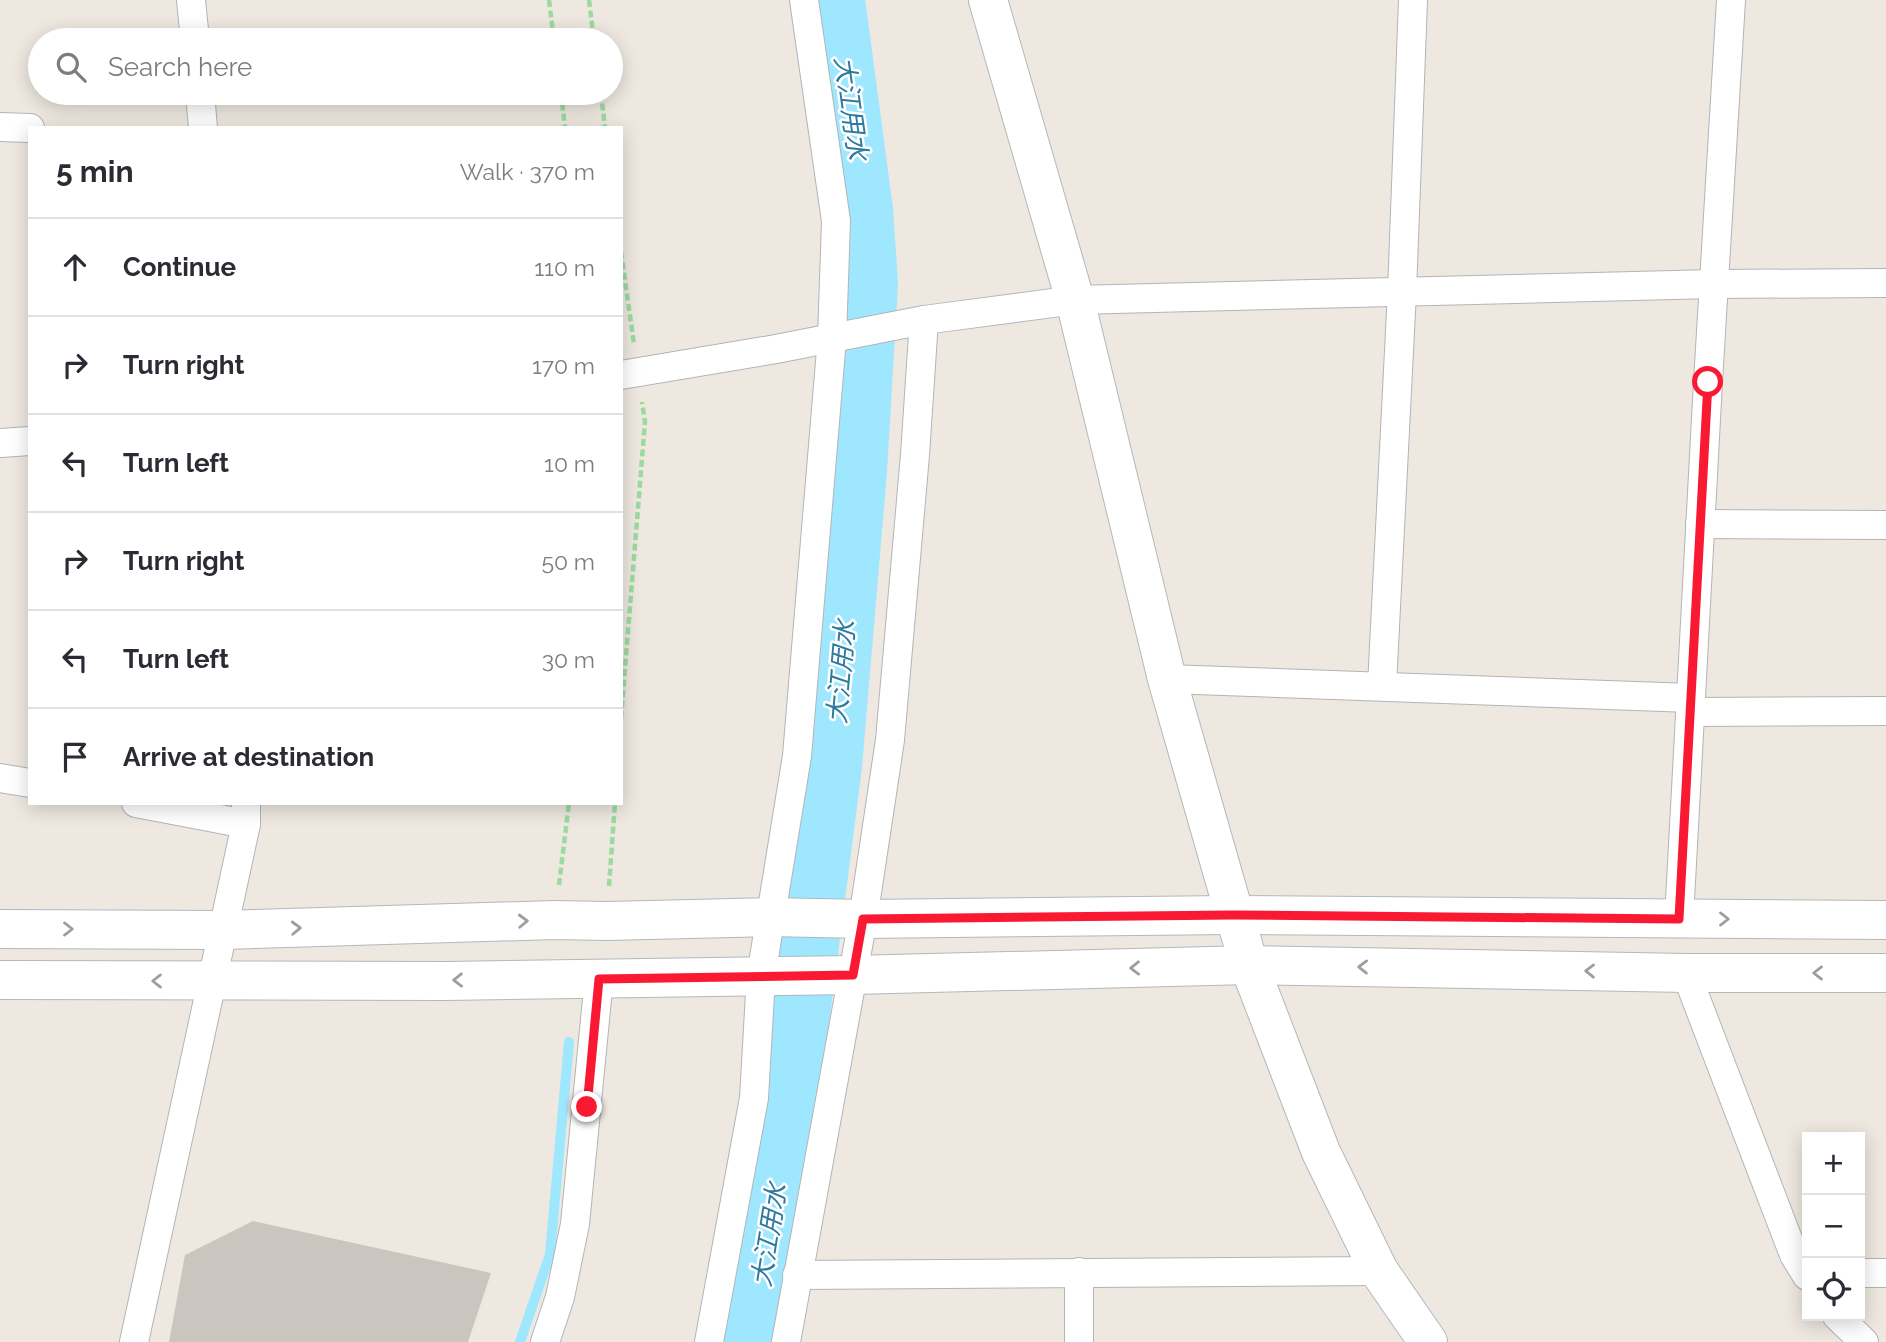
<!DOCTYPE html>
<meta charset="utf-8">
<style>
:root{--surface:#fff;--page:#f2f2f3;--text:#2b2b33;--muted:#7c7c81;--line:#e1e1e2}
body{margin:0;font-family:Raleway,"Noto Sans JP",sans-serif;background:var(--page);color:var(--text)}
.controls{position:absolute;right:21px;bottom:21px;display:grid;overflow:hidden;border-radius:0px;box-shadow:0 4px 18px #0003}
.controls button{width:63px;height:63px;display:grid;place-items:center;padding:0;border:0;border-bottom:2px solid var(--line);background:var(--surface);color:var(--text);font:35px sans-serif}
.stop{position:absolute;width:21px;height:21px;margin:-16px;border:5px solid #fa1932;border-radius:50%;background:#fff}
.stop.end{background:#fa1932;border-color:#fff;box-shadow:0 2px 7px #0008}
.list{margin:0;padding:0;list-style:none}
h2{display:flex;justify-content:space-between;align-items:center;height:91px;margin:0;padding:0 28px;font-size:30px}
h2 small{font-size:23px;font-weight:400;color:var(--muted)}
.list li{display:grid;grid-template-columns:46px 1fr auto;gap:21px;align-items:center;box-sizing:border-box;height:98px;padding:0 28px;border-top:2px solid var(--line)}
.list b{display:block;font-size:26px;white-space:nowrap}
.list em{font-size:23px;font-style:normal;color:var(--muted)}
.icon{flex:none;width:38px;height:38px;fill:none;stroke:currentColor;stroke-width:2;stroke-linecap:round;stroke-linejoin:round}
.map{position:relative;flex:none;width:1886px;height:1342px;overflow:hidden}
.search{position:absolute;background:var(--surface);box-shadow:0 4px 18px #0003;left:28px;top:28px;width:595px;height:77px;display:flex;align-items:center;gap:18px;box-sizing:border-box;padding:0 24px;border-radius:38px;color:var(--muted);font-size:26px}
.panel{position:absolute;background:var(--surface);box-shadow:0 4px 18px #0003;left:28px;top:126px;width:595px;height:679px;border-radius:0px}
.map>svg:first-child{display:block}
</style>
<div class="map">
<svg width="1886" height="1342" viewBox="0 0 1886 1342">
<rect width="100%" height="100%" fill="#eee8e0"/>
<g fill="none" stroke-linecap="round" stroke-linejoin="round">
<polyline stroke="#9ee7ff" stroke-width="10" points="520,1342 550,1254 569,1042"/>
<polyline stroke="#9ee7ff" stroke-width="58" points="752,1342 787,1123 833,766 858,471 869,284 864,210 836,0"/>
</g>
<polygon fill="#cbc5bf" points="253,1221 491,1273 468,1342 169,1342 185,1255"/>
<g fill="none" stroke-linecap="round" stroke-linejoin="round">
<g stroke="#b1b5b9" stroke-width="30">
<g id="street">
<polyline points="191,0 195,40"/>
<polyline points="200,93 203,128"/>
<polyline points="0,127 30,128"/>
<polyline points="621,375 776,349 924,320 1075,300 1714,284 1886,283"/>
<polyline points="0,443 30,441"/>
<polyline points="1700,524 1886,525"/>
<polyline points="1167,679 1691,698"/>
<polyline points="1382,686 1402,292 1413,0"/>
<polyline points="1690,712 1886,711"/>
<polyline points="0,778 30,783"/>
<polyline points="136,803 246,824"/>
<polyline points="1679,919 1708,382 1731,0"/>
<polyline points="1686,973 1794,1255 1807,1276"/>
<polyline points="1079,1272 1079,1342"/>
<polyline points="1860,1273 1886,1273"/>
<polyline points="797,1275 1379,1271"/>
<polyline points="1837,1316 1864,1342"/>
<polyline points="134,1342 246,824 246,803"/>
<polyline points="545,1342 560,1297 575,1224 599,979"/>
<polyline points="709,1342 754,1098 761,976 797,756 832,338 836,221 804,0"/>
<polyline points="786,1342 863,919 890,740 915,455 924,320"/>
</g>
</g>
<g stroke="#b2b8bd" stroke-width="40">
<g id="secondary">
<polyline points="988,0 1075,300 1167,679 1249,965 1321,1152 1379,1271 1428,1342"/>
<polyline points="0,929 223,930 554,920 607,921 770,917 863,919 1233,915 1886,920"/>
<polyline points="0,980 445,981 853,975 1249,965 1686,973 1886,973"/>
</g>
</g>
<g stroke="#9bdb9f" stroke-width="4.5" stroke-dasharray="7 3.5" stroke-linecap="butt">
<polyline points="549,0 554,40"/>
<polyline points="589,0 594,40"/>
<polyline points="561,93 565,128"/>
<polyline points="601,93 605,128"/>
<polyline points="621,252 634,344"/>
<polyline points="621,718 645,422 642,402"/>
<polyline points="559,885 569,803"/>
<polyline points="609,886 615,803"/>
</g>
<use href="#street" stroke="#fff" stroke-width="28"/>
<use href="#secondary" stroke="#fff" stroke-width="38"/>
</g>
<defs><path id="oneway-chevron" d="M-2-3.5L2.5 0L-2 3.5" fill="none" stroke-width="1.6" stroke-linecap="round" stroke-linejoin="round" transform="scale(1.75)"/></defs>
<g stroke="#9b9fa1">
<use href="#oneway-chevron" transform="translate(1724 919)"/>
<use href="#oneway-chevron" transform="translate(523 921) rotate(-2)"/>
<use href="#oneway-chevron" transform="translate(296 928) rotate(-2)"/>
<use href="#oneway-chevron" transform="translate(68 929)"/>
<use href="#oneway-chevron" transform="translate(1363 967) rotate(-179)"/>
<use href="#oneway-chevron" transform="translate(1135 968) rotate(179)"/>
<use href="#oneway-chevron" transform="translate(1590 971) rotate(-179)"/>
<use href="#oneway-chevron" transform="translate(1818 973) rotate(180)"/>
<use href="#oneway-chevron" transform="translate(458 980) rotate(179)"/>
<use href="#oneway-chevron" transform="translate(157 981) rotate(-180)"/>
</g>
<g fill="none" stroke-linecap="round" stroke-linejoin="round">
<polyline stroke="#fa1932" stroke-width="9" points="587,1107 599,979 853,975 863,919 1233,915 1679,919 1708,382"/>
</g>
<g text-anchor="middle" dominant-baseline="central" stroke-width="5" stroke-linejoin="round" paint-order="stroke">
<g font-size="26" font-style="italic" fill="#2c7a9f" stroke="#fff">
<text transform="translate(851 108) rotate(82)">大江用水</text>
<text transform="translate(841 672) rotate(-85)">大江用水</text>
<text transform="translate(769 1235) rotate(-81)">大江用水</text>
</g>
</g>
</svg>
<div class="controls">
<button>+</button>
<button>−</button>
<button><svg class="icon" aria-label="locate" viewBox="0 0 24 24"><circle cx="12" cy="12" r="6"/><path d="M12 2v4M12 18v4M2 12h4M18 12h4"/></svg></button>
</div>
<div class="stop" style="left:1708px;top:382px"></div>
<div class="stop end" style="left:587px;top:1107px"></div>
<div class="search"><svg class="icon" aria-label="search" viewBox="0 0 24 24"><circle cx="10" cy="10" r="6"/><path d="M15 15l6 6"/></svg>Search here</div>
<section class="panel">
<h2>5 min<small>Walk · 370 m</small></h2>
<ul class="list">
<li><svg class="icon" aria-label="ahead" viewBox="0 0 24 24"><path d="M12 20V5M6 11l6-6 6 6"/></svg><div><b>Continue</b></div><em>110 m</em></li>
<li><svg class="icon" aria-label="right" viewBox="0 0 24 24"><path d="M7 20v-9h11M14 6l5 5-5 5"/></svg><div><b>Turn right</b></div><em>170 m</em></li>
<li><svg class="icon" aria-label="left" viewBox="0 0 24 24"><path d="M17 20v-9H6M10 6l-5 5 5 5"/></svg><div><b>Turn left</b></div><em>10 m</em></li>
<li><svg class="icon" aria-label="right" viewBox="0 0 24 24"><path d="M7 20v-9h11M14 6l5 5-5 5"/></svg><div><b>Turn right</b></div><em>50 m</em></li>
<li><svg class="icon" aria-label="left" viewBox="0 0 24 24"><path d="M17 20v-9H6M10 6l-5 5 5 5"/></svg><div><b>Turn left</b></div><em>30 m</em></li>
<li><svg class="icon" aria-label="arrive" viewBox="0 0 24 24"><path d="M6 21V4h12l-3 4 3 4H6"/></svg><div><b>Arrive at destination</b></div></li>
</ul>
</section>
</div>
